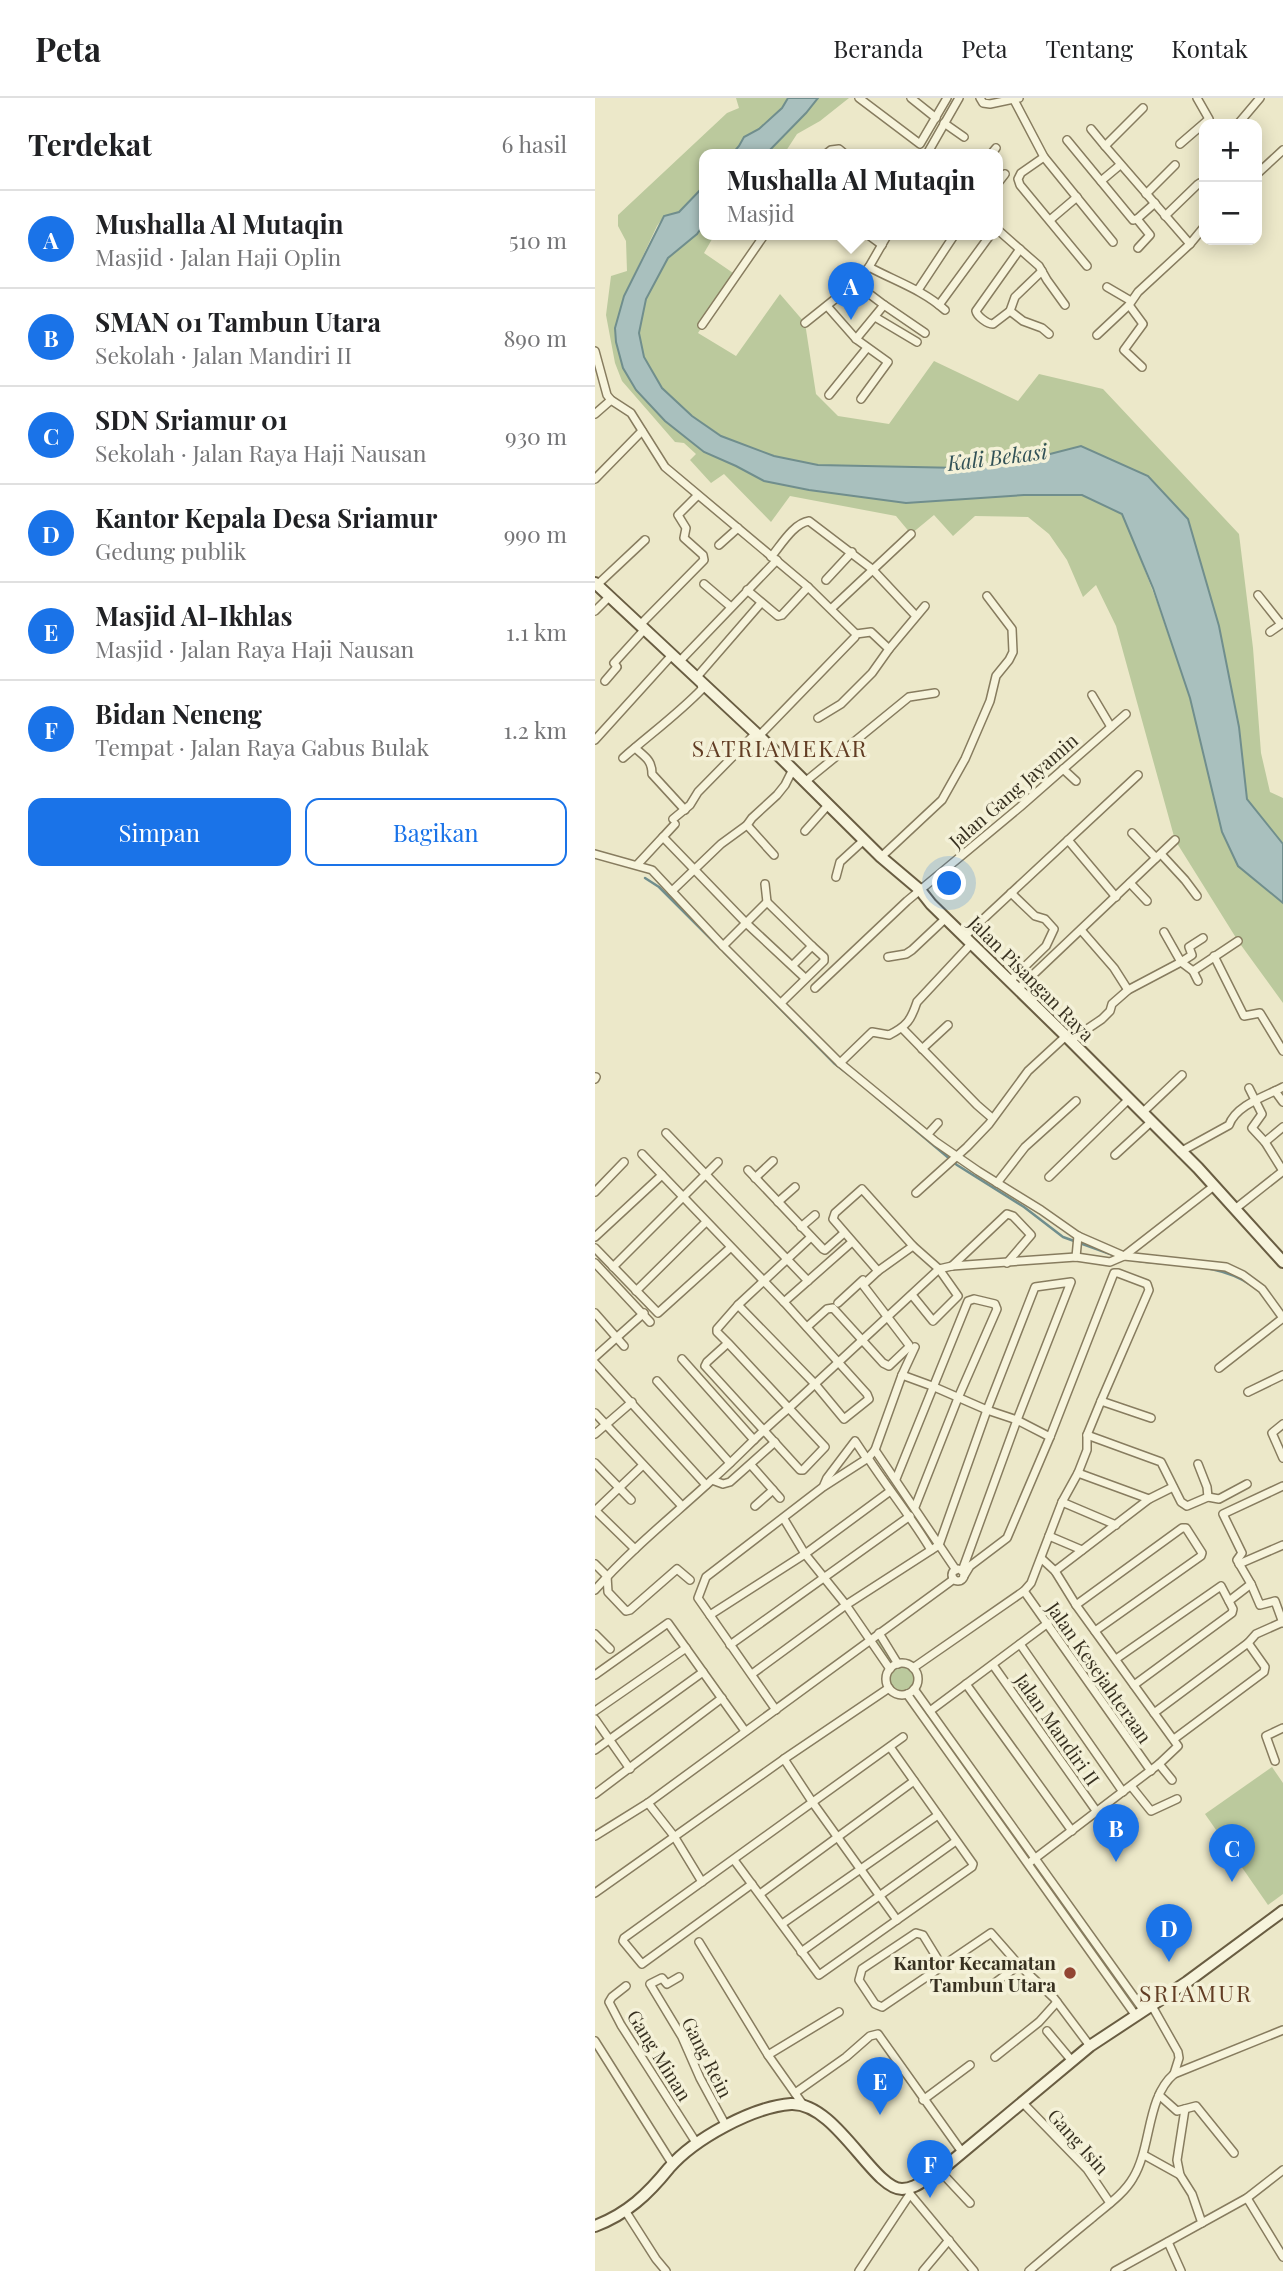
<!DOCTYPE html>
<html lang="id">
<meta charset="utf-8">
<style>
:root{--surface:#fff;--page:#f6f6f6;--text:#202124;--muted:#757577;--line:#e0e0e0;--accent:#1a73e8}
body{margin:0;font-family:"Playfair Display",serif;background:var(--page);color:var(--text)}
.controls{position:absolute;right:21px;top:21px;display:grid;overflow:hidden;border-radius:14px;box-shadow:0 4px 18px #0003}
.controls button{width:63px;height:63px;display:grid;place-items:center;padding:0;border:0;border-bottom:2px solid var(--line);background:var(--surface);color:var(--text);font:35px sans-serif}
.you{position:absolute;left:355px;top:786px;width:24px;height:24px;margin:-18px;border:5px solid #fff;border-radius:50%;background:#1a73e8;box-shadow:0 0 0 10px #1a73e833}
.badge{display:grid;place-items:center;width:46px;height:46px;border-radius:50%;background:var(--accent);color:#fff;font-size:23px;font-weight:700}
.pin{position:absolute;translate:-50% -58px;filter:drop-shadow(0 2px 4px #0008)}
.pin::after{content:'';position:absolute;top:37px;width:24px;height:21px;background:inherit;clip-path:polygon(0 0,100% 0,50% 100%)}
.popup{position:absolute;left:104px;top:51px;width:304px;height:91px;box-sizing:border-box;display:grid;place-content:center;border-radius:14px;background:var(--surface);filter:drop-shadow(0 2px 5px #0005);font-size:23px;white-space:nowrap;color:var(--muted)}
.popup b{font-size:26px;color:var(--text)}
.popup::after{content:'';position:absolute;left:50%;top:100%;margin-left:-14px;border:14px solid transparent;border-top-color:var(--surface)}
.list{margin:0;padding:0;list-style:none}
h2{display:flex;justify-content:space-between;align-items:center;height:91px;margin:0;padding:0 28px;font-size:30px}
h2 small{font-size:23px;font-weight:400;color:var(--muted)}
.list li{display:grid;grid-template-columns:46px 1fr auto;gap:21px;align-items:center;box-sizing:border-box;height:98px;padding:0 28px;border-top:2px solid var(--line)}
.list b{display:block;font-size:26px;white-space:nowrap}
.list p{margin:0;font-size:23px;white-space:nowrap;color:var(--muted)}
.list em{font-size:23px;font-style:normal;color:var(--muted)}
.actions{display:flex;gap:14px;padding:21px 28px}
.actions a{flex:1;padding:16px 0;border:2px solid var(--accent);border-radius:14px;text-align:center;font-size:24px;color:var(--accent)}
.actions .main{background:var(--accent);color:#fff}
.map{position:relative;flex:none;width:688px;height:2173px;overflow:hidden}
header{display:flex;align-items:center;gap:42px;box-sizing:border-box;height:98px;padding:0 35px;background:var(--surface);border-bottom:2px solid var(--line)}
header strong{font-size:33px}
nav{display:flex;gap:38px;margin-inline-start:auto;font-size:24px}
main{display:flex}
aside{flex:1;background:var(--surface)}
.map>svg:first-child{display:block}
</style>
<header>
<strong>Peta</strong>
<nav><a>Beranda</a><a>Peta</a><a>Tentang</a><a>Kontak</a></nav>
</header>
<main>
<aside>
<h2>Terdekat<small>6 hasil</small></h2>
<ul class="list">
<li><span class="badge">A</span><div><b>Mushalla Al Mutaqin</b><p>Masjid · Jalan Haji Oplin</p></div><em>510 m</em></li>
<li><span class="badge">B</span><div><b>SMAN 01 Tambun Utara</b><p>Sekolah · Jalan Mandiri II</p></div><em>890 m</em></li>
<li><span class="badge">C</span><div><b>SDN Sriamur 01</b><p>Sekolah · Jalan Raya Haji Nausan</p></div><em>930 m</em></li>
<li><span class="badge">D</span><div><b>Kantor Kepala Desa Sriamur</b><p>Gedung publik</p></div><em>990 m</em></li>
<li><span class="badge">E</span><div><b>Masjid Al-Ikhlas</b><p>Masjid · Jalan Raya Haji Nausan</p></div><em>1.1 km</em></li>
<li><span class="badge">F</span><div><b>Bidan Neneng</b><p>Tempat · Jalan Raya Gabus Bulak</p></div><em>1.2 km</em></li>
</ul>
<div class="actions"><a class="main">Simpan</a><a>Bagikan</a></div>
</aside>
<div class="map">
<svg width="688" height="2173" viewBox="0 0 688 2173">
<rect width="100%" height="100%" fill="#ece8c9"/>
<g fill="#bbc99d">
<polygon points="141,0 193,0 187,10 164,31 149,39 144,48 137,56 109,56 109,88 84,114 69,118 62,128 29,198 20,230 28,270 41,292 70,323 141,368 169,383 429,397 487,397 528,416 562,504 595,600 627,734 643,768 688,805 688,905 643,843 580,742 521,528 501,487 488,499 472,462 454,436 433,419 380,418 358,438 339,417 316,436 301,418 195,398 176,424 129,376 116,385 95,362 101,356 89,345 80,344 27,283 20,265 11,217 16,178 32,173 31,143 23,128 23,117 132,15 144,10"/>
<polygon points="223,0 254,0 225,23 202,36 189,56 171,56 211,15"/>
<polygon points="109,126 109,136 120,136 109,155 141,177 103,235 141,258 185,196 210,225 221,296 243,318 294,326 339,263 423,303 444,276 508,291 644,436 658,550 666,655 675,694 688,700 688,746 652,701 644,629 624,528 593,421 486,348 455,356 366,370 223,367 179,358 127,338 97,318 67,290 49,259 44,234 51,201 73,160 102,136"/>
<path d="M284,1535L303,1566L314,1567L321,1574L320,1589C304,1605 285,1592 294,1571L274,1542Z"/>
<polygon points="677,1669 688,1685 688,1796 673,1807 610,1716"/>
</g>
<g fill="#a9c0be" stroke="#708e8d" stroke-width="2">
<polygon points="193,0 223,0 211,15 171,56 137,56 144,48 149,39 164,31 187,10"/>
<polygon points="109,88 109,126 102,136 73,160 51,201 44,235 49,259 67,290 97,318 126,338 179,358 223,367 366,370 455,356 486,348 553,378 593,421 624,528 644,629 652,701 688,746 688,805 643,768 627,734 595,600 558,490 527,416 487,397 429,397 311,405 214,392 169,383 141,368 109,354 70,323 41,292 28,270 21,244 20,230 29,198 69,118 84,114"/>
</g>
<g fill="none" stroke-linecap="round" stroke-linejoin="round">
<g stroke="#708e8d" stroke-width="2.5">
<polyline points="50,780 64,789 124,849"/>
<polyline points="129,854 240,966 257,979"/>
<polyline points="281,999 362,1067 429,1109 468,1139 518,1157"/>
<path d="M544,1163C581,1168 624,1165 656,1187"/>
</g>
<g stroke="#877c5f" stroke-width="10">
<g id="street">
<polyline points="264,0 325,46 352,0"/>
<polyline points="316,0 341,20"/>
<polyline points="385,0 388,5 395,6 424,0"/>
<polyline points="419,2 449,59 518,144"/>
<polyline points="548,10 510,48 595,146"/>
<polyline points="349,25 369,39"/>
<polyline points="643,26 665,0"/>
<polyline points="496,31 510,48"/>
<polyline points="472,42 538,122 542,121 560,105"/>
<polyline points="585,46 614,21 602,0"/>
<polyline points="231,56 236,52 244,51 250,56"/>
<polyline points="332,56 364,0"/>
<polyline points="396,56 401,50"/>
<polyline points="449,59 426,75 423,81 425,87 492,168"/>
<polyline points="662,76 688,52"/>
<polyline points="506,83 525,67"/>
<polyline points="403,85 410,76"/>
<polyline points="551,96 580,67"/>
<polyline points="570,118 602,87 605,85 609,89"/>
<polyline points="542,121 555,137 543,150"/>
<polyline points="455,122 482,99"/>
<polyline points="403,132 444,168 452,182 470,207"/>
<polyline points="272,136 287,147"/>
<path d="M425,151L381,213C382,218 392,226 398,226L415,213L420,199L447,173"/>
<path d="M274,169C300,183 328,192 350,212"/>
<polyline points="260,185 289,207 261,241"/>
<polyline points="512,189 536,203"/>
<polyline points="323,192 360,136"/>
<polyline points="289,207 330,235"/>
<polyline points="344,207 396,136"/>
<polyline points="534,207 548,226 529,252 547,269"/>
<polyline points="232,208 261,241 293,264 266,301"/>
<polyline points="415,213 428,223 447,230 454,236"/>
<polyline points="280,219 322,244"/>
<polyline points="210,225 260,185 274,169 293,136"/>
<polyline points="107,227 170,136"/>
<polyline points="502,237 534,207 543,194 595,146 609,129"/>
<polyline points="0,253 12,297 16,302 36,315 70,369 213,489 261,536 260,539 164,638"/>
<polyline points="234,297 272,250"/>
<polyline points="0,316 16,302"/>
<polyline points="0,381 47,333"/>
<polyline points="124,447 143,430"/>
<path d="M176,459C186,447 199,425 214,423L277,471L321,518"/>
<polyline points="231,482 257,454"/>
<polyline points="109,486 136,509"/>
<polyline points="2,487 50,442"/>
<polyline points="152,492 183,518 187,517 213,489"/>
<polyline points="663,497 686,526"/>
<polyline points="237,510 316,436"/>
<polyline points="0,513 14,499"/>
<polyline points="45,527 109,462 108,457 89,440 91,430 83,417 102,398"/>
<polyline points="675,534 688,525"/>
<polyline points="294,551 330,508"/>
<polyline points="84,564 182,462"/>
<polyline points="101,580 166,505"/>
<polyline points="10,583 22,569 19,565 49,532"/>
<polyline points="497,597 516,629"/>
<polyline points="223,620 246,606 277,575 294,551 276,534 261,536"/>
<polyline points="0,642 77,557"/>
<path d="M40,650C50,659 57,662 57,676L90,712"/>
<path d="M28,660C54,637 83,616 107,591L106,585"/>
<polyline points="468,671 481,683"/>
<polyline points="211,683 314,599 340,595"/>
<polyline points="78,721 95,707 103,694 160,636"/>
<polyline points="80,726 68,739 151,825 210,880"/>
<polyline points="152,727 179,757"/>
<polyline points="210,733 234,706"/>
<polyline points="537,735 561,760"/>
<polyline points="473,742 521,799"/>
<polyline points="0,756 57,772 128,848 245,965 341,1044 383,1073 446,1112 483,1138 529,1158 631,1169 648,1177 667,1191 688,1220"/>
<polyline points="566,756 590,782 602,798"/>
<polyline points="286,759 347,702 370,661 395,603 401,578 414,562 418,554 417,531 392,498"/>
<polyline points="42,767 68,739"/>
<polyline points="241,779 245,764 269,742"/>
<polyline points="535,785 552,803"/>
<polyline points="77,793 126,746 152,727 157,720 182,697 190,687 198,671"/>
<polyline points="172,804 217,848 198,867"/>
<polyline points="486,832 519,870 533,892"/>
<polyline points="370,838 543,677"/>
<polyline points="128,848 172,804 170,786"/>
<polyline points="619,858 649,918 665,915 688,953"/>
<polyline points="293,859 311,856 317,852 351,820"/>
<polyline points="598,873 643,843"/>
<polyline points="415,883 451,848 459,831 450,821 440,818 416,795"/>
<polyline points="603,883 598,873 586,864 597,857 594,849 608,840"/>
<polyline points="220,890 312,803 425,709 531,616"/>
<polyline points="423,891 580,742"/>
<polyline points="186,905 229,863 229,859 217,848"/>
<polyline points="307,930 382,1007 397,1020"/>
<polyline points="476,942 507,921 515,913 517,906 533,892 586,864 569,834"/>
<polyline points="327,951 353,927"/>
<path d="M245,965L277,934L294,937C312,928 316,922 322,904L377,845"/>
<polyline points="0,981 1,979"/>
<polyline points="654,990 667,1016 657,1030 670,1044 688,1073"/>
<polyline points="680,993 688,1004"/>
<polyline points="547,1015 587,977"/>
<polyline points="71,1035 213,1183"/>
<polyline points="333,1036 343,1025"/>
<polyline points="670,1044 688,1029"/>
<path d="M585,1054L634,1027C641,1007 671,998 688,989"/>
<polyline points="47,1056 189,1204 272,1296 274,1301 249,1321 220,1286 143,1207"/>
<polyline points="520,1057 556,1024"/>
<polyline points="153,1072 228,1151 230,1152 249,1135"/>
<polyline points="454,1079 534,1001"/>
<polyline points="160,1080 178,1063"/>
<polyline points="402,1085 430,1049 481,1003"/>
<polyline points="0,1094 29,1064"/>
<polyline points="321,1095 372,1049 394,1026 433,973 471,938"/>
<polyline points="183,1104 200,1089"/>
<polyline points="640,1111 688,1073"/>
<polyline points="206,1129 220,1117"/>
<polyline points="0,1139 67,1077"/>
<polyline points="0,1150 63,1215 135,1150"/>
<polyline points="481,1159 483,1138"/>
<polyline points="0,1165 55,1224"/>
<polyline points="357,1168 412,1116 418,1118 436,1137 412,1165"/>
<polyline points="18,1169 123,1064"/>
<polyline points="283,1173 238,1121 240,1115 267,1091 318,1148 344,1171 363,1198 338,1223 317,1197"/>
<polyline points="41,1193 111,1124"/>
<polyline points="189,1204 257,1144"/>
<polyline points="243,1205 268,1182"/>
<polyline points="0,1215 29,1248"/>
<polyline points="212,1229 232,1211 238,1210 288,1265 294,1268 314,1249 314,1247 268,1187 283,1173 318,1148"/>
<polyline points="133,1245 112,1264 110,1268 205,1372 208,1372 230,1349 133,1245 122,1234 122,1231 143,1207 216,1139"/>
<polyline points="0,1259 49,1215"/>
<polyline points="87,1261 159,1342"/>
<polyline points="0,1265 111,1387"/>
<polyline points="624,1270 688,1220"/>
<polyline points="307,1277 337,1288 392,1312 422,1322 455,1339"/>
<polyline points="62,1283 135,1365"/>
<polyline points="653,1294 688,1277"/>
<polyline points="506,1303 556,1320"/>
<polyline points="0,1315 87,1408"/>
<polyline points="688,1326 677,1335 688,1360"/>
<polyline points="0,1336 37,1304"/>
<polyline points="492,1337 566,1364 586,1404 592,1408 613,1399 624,1401 652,1386"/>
<polyline points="280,1352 361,1472"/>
<path d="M273,1360C294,1392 317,1420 336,1452"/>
<polyline points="0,1365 36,1402"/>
<polyline points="603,1366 612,1389 613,1399"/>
<polyline points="156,1367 185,1400"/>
<polyline points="483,1375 554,1401"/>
<polyline points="301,1381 373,1203 379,1201 400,1206 402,1211 363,1300 320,1409"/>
<polyline points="117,1382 128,1386 135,1384 180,1344"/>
<polyline points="229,1387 232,1380 260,1343 272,1361"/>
<polyline points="467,1404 521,1427"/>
<polyline points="160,1408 178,1392"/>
<polyline points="0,1412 40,1451"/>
<polyline points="1,1412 48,1367"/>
<polyline points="189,1421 210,1456 251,1507 295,1571"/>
<polyline points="454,1438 487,1452"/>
<polyline points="344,1447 392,1312 440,1189 476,1184 422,1322 367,1473"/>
<polyline points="0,1466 12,1478 13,1494 31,1513 35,1512 82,1471 95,1482"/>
<polyline points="644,1466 688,1447"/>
<circle cx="363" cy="1477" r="6"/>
<polyline points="460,1473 554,1401 578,1389"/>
<polyline points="656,1486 665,1507 680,1503 688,1525"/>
<path d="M0,1492C36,1451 79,1417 119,1380C145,1357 167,1332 194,1310L344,1171L357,1168L481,1159L515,1164L529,1158L619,1088"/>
<polyline points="429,1493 556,1673"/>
<polyline points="634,1503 656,1486 642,1462 647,1455 628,1416 688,1388"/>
<polyline points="481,1507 587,1430 591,1430 607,1455 606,1458 500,1533"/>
<polyline points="115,1517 210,1456 294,1394"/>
<polyline points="284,1535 303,1566"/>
<polyline points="0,1536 15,1551"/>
<polyline points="653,1545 661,1536 688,1524"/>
<polyline points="425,1546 528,1694"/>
<polyline points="135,1547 315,1418"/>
<polyline points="521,1561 626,1488 638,1511 637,1515 539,1587"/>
<circle cx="307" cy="1581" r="16"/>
<polyline points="398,1567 502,1714"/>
<polyline points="318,1570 429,1493 436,1485 467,1404 483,1375 492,1352 492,1337 506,1303 554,1192 552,1186 523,1175 519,1175 455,1339 412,1440 375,1468 369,1478"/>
<polyline points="157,1576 251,1507 344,1447"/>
<polyline points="0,1577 73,1525 150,1633"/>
<polyline points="371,1586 477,1733"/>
<polyline points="319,1591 549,1913"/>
<polyline points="312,1596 541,1918"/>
<polyline points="181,1612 103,1500 111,1479 228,1389 273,1360 280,1352 307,1277 320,1249"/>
<polyline points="0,1613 91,1550"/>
<polyline points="335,1613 453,1525"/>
<polyline points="559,1615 653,1545 670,1569 669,1574 579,1641"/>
<polyline points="0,1621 35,1671"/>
<polyline points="0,1652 108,1574"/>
<polyline points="189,1661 218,1705 302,1822"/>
<polyline points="680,1663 671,1638 688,1630"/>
<polyline points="564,1666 577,1682"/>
<polyline points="536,1688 556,1713 582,1701"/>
<polyline points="0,1696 127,1600"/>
<polyline points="53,1705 79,1738 107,1784"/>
<polyline points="0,1738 53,1705 359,1481"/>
<polyline points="139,1762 224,1877 377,1769 378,1766 295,1649"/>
<polyline points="434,1765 564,1666 583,1648 481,1507 460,1473 447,1461"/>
<polyline points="157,1786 47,1866 28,1843 29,1840 308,1639"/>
<polyline points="0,1795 189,1661 294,1590"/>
<polyline points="165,1796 319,1683"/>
<polyline points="187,1826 343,1717"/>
<polyline points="104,1844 173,1957"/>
<polyline points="206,1854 361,1743"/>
<polyline points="347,1868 328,1837 321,1835 267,1871 264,1882 280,1906 287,1909 396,1835 424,1867 459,1900 495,1948"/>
<polyline points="84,1879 72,1886 67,1880 55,1886 87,1939 105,1980 131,2028"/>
<polyline points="397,1887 424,1867"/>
<polyline points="31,1888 17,1899 14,1904 26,1927 102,2046"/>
<polyline points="557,1908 583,1954 584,1960 579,1976"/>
<polyline points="452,1933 477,1963"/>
<polyline points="0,1943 78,2067"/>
<polyline points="400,1959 444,1924 462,1904"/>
<polyline points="200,1995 251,1959 275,1938 283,1936 367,2054"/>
<polyline points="564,1997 582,2013 601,2008 639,2055"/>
<polyline points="328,2002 375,1967"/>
<polyline points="427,2004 492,2071 515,2105"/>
<polyline points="209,2008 173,1957 244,1914"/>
<polyline points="590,2011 582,2062 585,2077 597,2096 607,2125"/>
<polyline points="549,2057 585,2077"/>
<polyline points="345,2073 375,2105"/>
<polyline points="314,2090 315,2096 379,2173"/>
<polyline points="652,2100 688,2159"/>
<polyline points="31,2114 61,2161 71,2173"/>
<polyline points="573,2144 586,2173"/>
<polyline points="264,2173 315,2096"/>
<polyline points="328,2173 354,2142"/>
<path d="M434,2173C455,2155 475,2138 496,2121C510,2109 529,2096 538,2080C557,2049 551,2000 579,1976L688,1932"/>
<polyline points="520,2173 652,2100 688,2072"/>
</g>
</g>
<g stroke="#695d42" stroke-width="14">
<g id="secondary">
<polyline points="0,485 164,638 286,759 325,792 336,806 471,938 603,1070 688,1164"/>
<path d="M0,2128C32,2116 53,2096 74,2070C99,2041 157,2009 196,2006C241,2004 278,2091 307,2091C323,2091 331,2078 345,2073L495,1948L592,1884L688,1813"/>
</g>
</g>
<use href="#street" stroke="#f7f4dc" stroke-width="7"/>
<use href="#secondary" stroke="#f7f4dc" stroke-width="10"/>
</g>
<circle fill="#924533" stroke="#f4f1d8" stroke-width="2.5" cx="475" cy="1875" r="7"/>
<g text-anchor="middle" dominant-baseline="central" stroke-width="7" stroke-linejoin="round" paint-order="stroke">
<g font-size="19" fill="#383121" stroke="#f4f1d8">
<text transform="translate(418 692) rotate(-41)">Jalan Gang Jayamin</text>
<text transform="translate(437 880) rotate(45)">Jalan Pisangan Raya</text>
<text transform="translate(505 1574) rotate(55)">Jalan Kesejahteraan</text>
<text transform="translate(463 1631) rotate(55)">Jalan Mandiri II</text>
<text transform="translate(65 1957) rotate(58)">Gang Minan</text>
<text transform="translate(113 1959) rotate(63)">Gang Rein</text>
<text transform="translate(484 2043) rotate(48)">Gang Isin</text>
</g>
<g font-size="19" font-weight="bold" fill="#383121" stroke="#f4f1d8" text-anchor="end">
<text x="461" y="1864">Kantor Kecamatan<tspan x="461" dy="22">Tambun Utara</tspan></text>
</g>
<g font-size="21" font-style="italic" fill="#325257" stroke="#f4f1d8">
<text transform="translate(402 358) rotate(-7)">Kali Bekasi</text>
</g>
<g font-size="23" letter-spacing="2" fill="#623d24" stroke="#f4f1d8">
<text x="185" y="649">SATRIAMEKAR</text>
<text x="601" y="1894">SRIAMUR</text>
</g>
</g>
</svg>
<div class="controls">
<button>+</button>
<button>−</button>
</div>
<div class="you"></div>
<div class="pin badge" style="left:256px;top:222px">A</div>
<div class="popup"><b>Mushalla Al Mutaqin</b>Masjid</div>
<div class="pin badge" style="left:521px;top:1764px">B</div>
<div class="pin badge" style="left:637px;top:1784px">C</div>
<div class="pin badge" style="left:574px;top:1864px">D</div>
<div class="pin badge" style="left:285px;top:2017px">E</div>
<div class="pin badge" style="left:335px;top:2100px">F</div>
</div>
</main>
